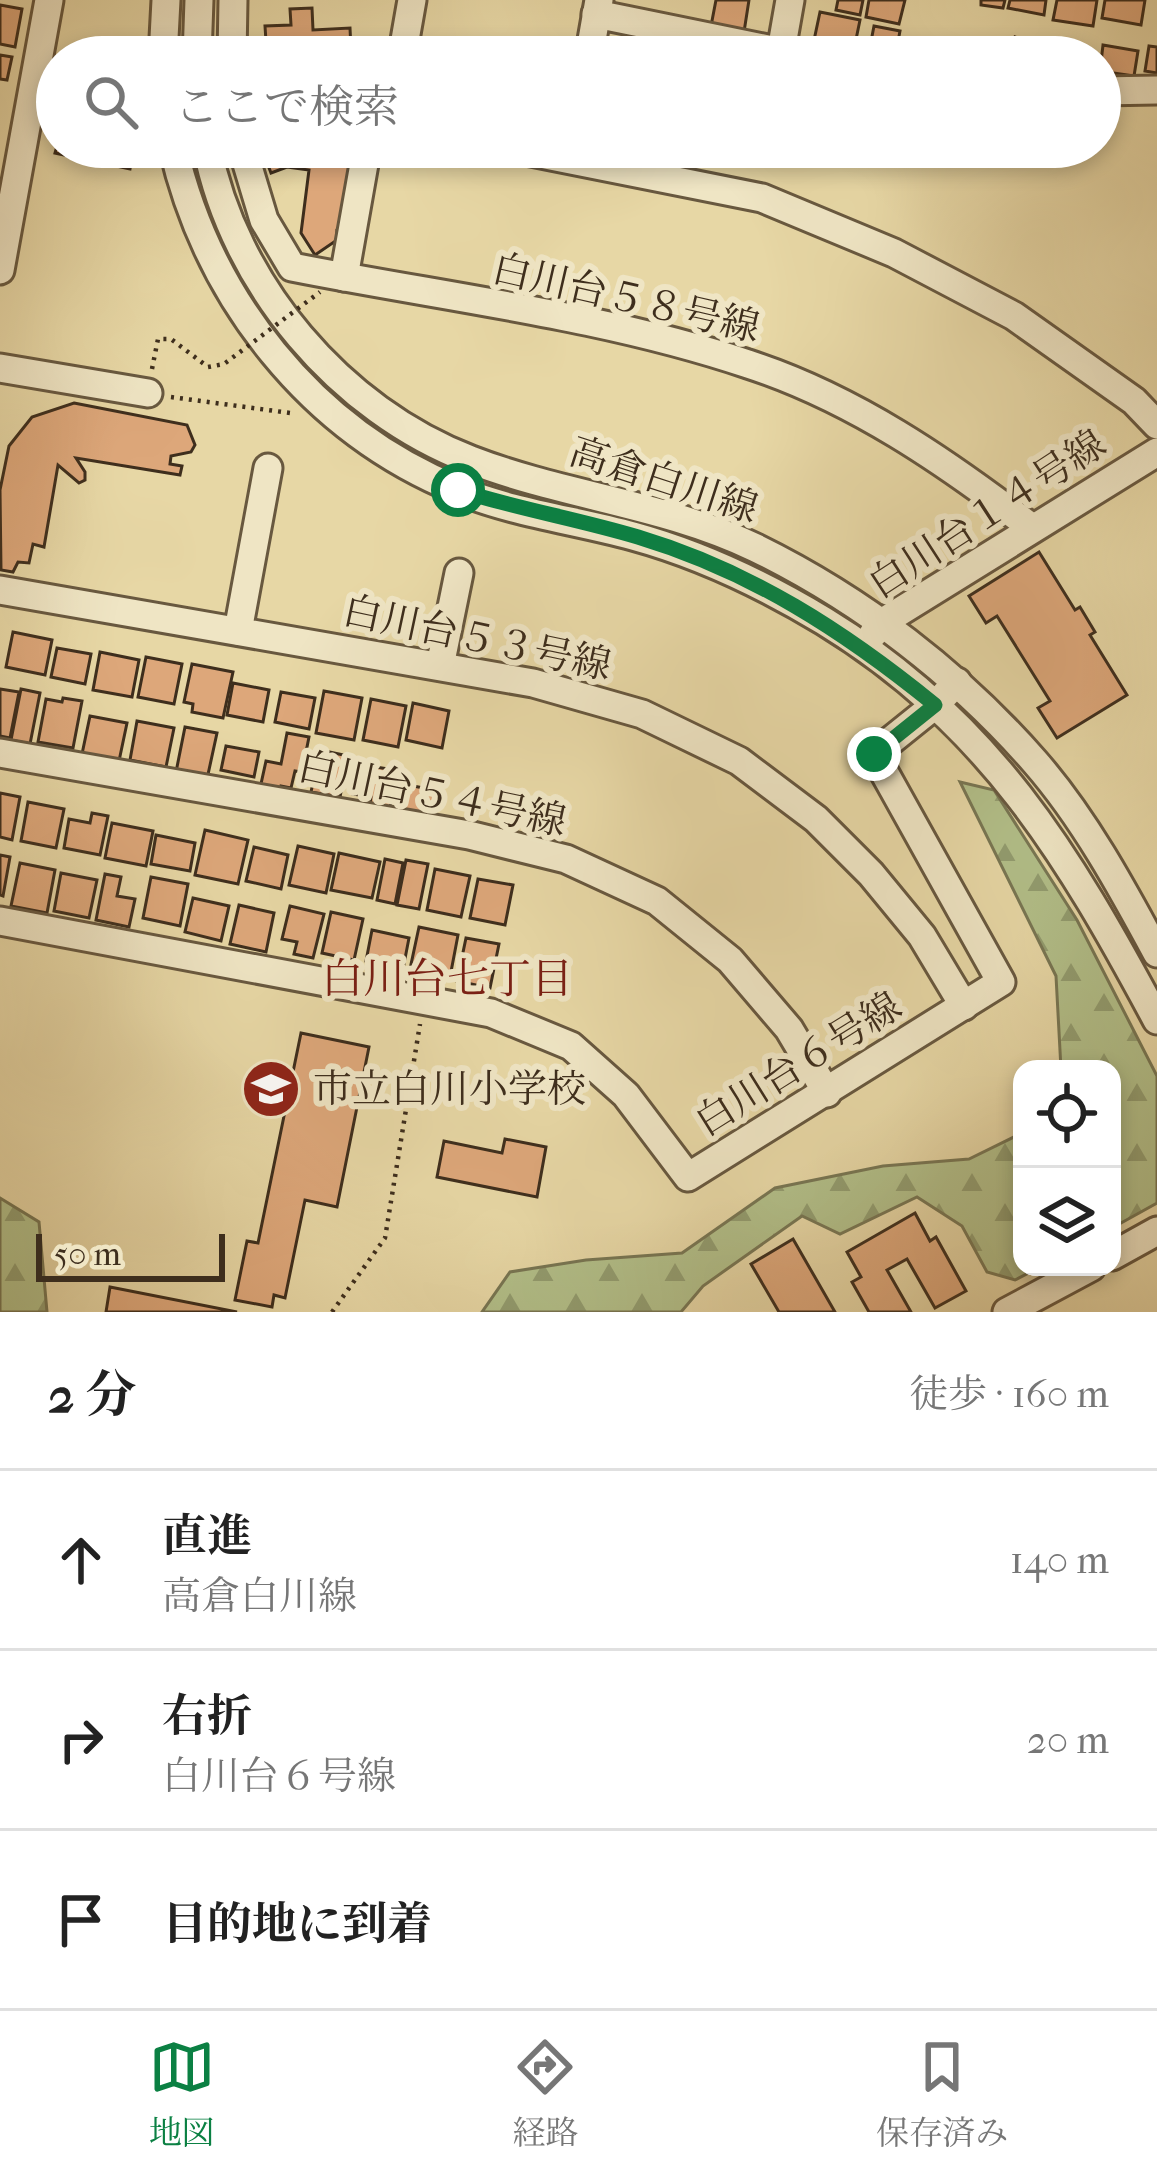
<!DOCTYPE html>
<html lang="ja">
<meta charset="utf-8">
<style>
:root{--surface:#fff;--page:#f6f6f6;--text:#222;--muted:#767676;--line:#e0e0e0;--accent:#0b8043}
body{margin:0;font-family:"IM FELL French Canon","Noto Serif JP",serif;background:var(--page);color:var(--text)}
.controls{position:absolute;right:36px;bottom:36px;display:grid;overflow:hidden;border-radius:24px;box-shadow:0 6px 18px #0003}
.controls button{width:108px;height:108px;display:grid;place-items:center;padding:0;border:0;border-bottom:3px solid var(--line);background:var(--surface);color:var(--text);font:60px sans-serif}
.scale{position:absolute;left:36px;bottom:30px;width:189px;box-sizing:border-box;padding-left:12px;border:6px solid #3e2e1d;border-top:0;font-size:33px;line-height:42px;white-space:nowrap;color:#3e2e1d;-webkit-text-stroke:9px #efe5c4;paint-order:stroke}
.stop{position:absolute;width:36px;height:36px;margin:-27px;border:9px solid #0b8043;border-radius:50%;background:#fff}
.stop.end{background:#0b8043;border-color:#fff;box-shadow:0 3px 12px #0008}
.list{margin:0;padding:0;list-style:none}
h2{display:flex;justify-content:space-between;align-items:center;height:156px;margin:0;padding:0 48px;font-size:51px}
h2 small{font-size:39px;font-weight:400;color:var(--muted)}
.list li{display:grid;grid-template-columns:78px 1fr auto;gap:36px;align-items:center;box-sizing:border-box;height:180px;padding:0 48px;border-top:3px solid var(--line)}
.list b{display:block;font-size:45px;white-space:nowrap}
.list p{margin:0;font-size:39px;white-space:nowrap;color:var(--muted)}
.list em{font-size:39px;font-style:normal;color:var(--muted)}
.icon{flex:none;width:66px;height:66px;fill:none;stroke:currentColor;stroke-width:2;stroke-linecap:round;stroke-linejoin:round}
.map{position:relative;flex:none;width:1157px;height:1312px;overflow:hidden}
.search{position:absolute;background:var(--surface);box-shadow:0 6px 18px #0003;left:36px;right:36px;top:36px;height:132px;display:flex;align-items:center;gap:30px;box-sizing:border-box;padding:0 42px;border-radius:66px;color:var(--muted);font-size:45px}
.sheet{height:696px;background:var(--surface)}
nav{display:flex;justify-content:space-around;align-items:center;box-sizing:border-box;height:168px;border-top:3px solid var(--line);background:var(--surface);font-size:33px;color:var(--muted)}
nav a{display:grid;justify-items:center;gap:6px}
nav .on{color:var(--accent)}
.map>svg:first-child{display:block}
</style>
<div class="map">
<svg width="1157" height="1312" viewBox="0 0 1157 1312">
<defs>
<pattern id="forest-firs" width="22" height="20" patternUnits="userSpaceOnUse" patternTransform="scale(3)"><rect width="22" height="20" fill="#b2bf89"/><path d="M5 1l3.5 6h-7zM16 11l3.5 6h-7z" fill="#929c6f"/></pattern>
</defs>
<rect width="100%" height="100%" fill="#e7d7a5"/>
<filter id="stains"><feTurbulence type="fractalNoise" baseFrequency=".00167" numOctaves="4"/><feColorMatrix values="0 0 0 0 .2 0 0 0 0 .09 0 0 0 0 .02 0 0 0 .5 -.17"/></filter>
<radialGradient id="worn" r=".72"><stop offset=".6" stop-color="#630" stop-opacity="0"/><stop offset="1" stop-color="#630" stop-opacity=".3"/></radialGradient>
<g fill="url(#forest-firs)" stroke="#787653" stroke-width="3">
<polygon points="960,782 994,790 1077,920 1157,1076 1157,1203 1112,1228 1112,1069 1061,1069 1056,976"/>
<polygon points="1022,1133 1022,1267 1040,1267 1015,1280 987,1272 962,1226 917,1197 840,1234 802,1216 703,1286 681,1312 482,1312 510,1272 586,1260 682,1253 775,1188 883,1166 969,1159"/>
<polygon points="0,1198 39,1222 47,1312 0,1312"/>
</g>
<g fill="#dda77a" stroke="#3e2e1d" stroke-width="3">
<polygon points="716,0 749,0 744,32 711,26"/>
<polygon points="838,0 863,0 860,15 836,10"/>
<polygon points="869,0 905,0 899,24 866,17"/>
<polygon points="981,0 1005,0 1003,8 981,5"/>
<polygon points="1010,0 1046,0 1044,15 1008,8"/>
<polygon points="1057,0 1097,0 1093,26 1053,20"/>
<polygon points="1105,0 1145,0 1141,25 1102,18"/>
<polygon points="0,5 22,9 15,47 0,44"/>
<polygon points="312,8 313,30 350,28 351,49 376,47 376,57 299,57 299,50 286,51 286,57 267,57 265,26 291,25 290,9"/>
<polygon points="820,12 860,20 853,54 813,45"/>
<polygon points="874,26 900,31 895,57 868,57"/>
<polygon points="1015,37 1064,54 1084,57 1009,57"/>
<polygon points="952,38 996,48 994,57 947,57"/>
<polygon points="1103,45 1138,51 1134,76 1100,71"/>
<polygon points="1149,46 1157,47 1157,73 1145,71"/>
<polygon points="0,55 12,57 7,80 0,79"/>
<polygon points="57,146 57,147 134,147 130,169 55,153"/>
<polygon points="270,147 350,147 355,155 344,227 337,230 337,240 315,255 301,233 309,170 287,167 271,173 268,165 280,159"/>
<polygon points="74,403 187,425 195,445 191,452 171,456 170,464 182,466 180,475 76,458 85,472 85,480 79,483 58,465 44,547 33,544 29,563 18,562 13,572 1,570 0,490 9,446 32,417"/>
<polygon points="1039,552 1075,610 1080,607 1095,632 1090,635 1127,695 1057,738 1038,708 1050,701 997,616 986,623 969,596"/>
<polygon points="13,632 52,640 45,675 6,667"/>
<polygon points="57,648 91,654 85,684 51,677"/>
<polygon points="100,652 139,660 132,697 93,690"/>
<polygon points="146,657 182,664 174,704 138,697"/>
<polygon points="192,664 233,672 223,718 192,712 193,704 184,702"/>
<polygon points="233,683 269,690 263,722 227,715"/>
<polygon points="0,689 19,692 10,738 0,736"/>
<polygon points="21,689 40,693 30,744 11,740"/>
<polygon points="324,691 362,698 354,740 316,733"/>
<polygon points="281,692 315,698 309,729 275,722"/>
<polygon points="63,698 82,701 73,748 38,742 46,699 62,702"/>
<polygon points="371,699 406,706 398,747 363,740"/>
<polygon points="413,703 449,711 442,748 406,740"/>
<polygon points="90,716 127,723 119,761 82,754"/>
<polygon points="137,721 174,728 166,767 130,760"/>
<polygon points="185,727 217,733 207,779 176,772"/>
<polygon points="287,733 309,737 302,772 295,771 291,788 281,786 279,797 259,793 266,761 281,764"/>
<polygon points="226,746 259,752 254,777 221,770"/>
<polygon points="320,750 348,756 340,797 311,792"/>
<polygon points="358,764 388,769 387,774 397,776 390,808 370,804 371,797 353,794"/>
<polygon points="408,785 439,791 434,820 402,813"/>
<polygon points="0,793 20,797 12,840 0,837"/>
<polygon points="28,802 64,809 56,848 21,841"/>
<polygon points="92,813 108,816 100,855 64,848 69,819 90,823"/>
<polygon points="112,823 153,831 146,866 105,858"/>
<polygon points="205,830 248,840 238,884 195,875"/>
<polygon points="156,835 195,843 190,871 151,864"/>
<polygon points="298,846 334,854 326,893 289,885"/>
<polygon points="254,847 288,855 281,889 246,881"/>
<polygon points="339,853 380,862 372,898 331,890"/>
<polygon points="0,855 10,857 3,896 0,895"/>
<polygon points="385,859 403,863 395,904 377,900"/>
<polygon points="406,860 428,864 419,909 397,905"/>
<polygon points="20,863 55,870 47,913 11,906"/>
<polygon points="435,869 470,876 461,917 427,910"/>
<polygon points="61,873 97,880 89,918 54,911"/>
<polygon points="105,874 121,877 117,896 135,899 129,927 96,920"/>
<polygon points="151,877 188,884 180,926 143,918"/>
<polygon points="478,879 513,885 505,925 470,918"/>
<polygon points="193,898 229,906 221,941 185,932"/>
<polygon points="239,905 274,913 266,952 230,944"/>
<polygon points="290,906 324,914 313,958 294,954 297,942 282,939"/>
<polygon points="331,912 363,919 354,960 322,953"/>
<polygon points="419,927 458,935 450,977 410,969"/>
<polygon points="372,930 409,938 403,969 366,961"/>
<polygon points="466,938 499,944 490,988 457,981"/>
<polygon points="301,1033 369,1047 337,1207 305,1200 285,1298 274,1295 272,1307 235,1300 247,1241 258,1243"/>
<polygon points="505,1139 546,1147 537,1197 437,1177 444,1141 502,1153"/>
<polygon points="915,1213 930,1241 936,1237 966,1291 935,1308 907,1259 887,1270 911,1312 869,1312 852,1282 861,1277 847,1252"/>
<polygon points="793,1239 835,1312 779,1312 751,1264"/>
<polygon points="110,1287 237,1312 106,1312"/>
</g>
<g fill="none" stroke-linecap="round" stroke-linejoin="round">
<g stroke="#68583f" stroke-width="33">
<g id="minor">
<polyline points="596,14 807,57"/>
<polyline points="781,51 790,0"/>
<polyline points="163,57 166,0"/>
<polyline points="197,57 199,0"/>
<polyline points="232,57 233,0"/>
<polyline points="402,57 412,0"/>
<polyline points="589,57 599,0"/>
<polyline points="1100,91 1157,90"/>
<path d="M173,147C208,299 311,430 458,490C514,513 575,520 633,536C699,554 766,586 824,621C989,722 1068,854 1157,1020"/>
<path d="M207,147C234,285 340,410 471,460C564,496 665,504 756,548C862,600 958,674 1035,762C1084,818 1122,888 1157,953"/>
<path d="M242,147L264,220L292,267C443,297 602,315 748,364C853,398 946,462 1032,528"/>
<polyline points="506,147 762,198 894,253 1014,316 1134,401 1157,425"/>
<polyline points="0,270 49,0"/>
<polyline points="344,277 367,147"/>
<polyline points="0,368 148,393"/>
<polyline points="0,590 533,683 642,714 739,761 816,819 871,874 922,936 964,1006"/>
<polyline points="238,631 268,468"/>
<polyline points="873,634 883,622 1157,452"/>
<polyline points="440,666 459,573"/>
<polyline points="0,753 469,835 566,859 657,901 730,960 789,1029 827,1093"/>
<polyline points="0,921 491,1013 571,1046 626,1095 688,1177 1001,982 874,754 935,705 957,682"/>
<polyline points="1112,1256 1157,1231"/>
<polyline points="1007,1312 1091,1267"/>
</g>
</g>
<g stroke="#3e2e1d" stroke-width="4.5" stroke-dasharray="3 6" stroke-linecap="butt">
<polyline points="152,369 158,339 171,339 208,367"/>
<polyline points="171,397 290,413"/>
<polyline points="332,1312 385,1238 420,1024"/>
</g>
<use href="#minor" stroke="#efe5c4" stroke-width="27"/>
<polyline stroke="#3e2e1d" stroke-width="4.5" stroke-dasharray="3 6" stroke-linecap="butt" points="208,367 224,364 320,292"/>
</g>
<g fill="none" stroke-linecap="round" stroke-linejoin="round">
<path stroke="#0b8043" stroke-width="15" d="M458,490C518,509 578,519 638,537C751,571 844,631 935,705L874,754"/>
</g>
<defs>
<g id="school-disc" transform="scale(3)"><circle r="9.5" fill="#8f2418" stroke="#efe5c4"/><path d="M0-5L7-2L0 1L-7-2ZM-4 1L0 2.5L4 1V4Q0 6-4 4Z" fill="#fff"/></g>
</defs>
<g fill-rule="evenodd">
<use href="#school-disc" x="271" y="1089"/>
</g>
<g text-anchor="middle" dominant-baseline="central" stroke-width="12" stroke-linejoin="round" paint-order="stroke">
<g font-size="39" fill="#3e2e1d" stroke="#efe5c4">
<text transform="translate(626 298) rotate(13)">白川台５８号線</text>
<text transform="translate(664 480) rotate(18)">高倉白川線</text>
<text transform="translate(987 514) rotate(-33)">白川台１４号線</text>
<text transform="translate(477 638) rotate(12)">白川台５３号線</text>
<text transform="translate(432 794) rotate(12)">白川台５４号線</text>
<text transform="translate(798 1064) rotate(-32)">白川台６号線</text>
</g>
<g font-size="39" fill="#3e2e1d" stroke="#efe5c4" text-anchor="start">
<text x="313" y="1089">市立白川小学校</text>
</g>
<g font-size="42" fill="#7a1f14" stroke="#efe5c4">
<text x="447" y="979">白川台七丁目</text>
</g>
</g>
<rect width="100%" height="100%" filter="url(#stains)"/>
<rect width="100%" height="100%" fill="url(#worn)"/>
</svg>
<div class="controls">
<button><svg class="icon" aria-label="locate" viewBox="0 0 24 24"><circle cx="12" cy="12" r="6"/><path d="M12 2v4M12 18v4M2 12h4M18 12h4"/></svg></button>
<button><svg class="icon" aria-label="layers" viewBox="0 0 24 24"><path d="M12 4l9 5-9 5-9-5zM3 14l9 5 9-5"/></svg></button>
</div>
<div class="scale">50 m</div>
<div class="stop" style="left:458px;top:490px"></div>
<div class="stop end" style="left:874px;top:754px"></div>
<div class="search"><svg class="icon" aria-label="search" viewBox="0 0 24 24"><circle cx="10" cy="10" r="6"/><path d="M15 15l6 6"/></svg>ここで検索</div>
</div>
<section class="sheet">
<h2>2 分<small>徒歩 · 160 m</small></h2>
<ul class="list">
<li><svg class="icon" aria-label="ahead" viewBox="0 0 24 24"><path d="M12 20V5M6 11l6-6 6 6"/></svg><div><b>直進</b><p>高倉白川線</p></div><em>140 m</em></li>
<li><svg class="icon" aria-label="right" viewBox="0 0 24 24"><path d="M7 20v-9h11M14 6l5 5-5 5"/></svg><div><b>右折</b><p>白川台６号線</p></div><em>20 m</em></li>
<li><svg class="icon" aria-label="arrive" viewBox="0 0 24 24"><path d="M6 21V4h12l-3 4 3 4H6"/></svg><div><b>目的地に到着</b></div></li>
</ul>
</section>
<nav>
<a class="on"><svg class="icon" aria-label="map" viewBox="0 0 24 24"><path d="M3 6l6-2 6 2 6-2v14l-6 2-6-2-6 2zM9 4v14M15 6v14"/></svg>地図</a>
<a><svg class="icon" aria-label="directions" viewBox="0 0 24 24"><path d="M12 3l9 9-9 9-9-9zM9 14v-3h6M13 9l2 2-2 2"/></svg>経路</a>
<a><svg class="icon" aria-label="saved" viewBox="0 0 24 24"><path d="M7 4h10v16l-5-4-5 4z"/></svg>保存済み</a>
</nav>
